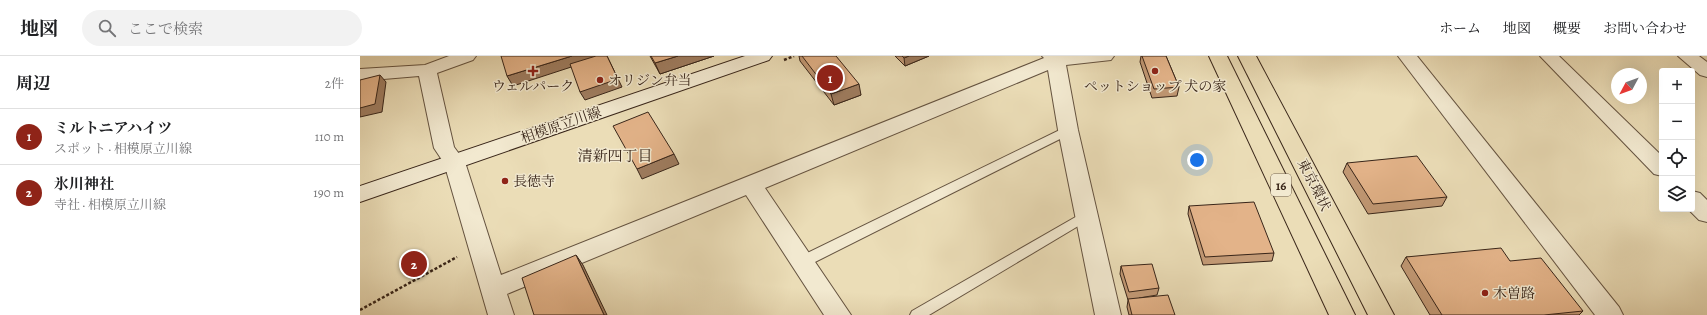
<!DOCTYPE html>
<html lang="ja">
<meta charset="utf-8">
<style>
:root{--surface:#fff;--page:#f2f2f2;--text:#202124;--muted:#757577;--line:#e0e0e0;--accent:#8f2418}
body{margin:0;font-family:Alegreya,"Noto Serif JP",serif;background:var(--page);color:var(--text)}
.controls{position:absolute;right:12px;top:12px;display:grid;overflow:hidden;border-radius:4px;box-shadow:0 4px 16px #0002}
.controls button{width:36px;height:36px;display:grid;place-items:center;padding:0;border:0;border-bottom:1px solid var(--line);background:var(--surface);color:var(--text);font:20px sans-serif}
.compass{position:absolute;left:1251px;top:12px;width:36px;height:36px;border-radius:50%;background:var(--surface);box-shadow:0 4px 16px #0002;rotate:229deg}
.you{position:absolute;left:837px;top:104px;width:14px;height:14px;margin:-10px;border:3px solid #fff;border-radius:50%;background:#1a73e8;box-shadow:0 0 0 6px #1a73e833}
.badge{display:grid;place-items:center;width:26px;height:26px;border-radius:50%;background:var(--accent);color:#fff;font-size:13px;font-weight:700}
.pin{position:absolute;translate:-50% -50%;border:2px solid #fff;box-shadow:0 1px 4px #0006}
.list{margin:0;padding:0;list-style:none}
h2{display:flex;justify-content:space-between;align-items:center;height:52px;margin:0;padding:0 16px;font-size:17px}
h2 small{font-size:13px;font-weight:400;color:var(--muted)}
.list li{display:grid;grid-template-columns:26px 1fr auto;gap:12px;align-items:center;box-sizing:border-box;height:56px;padding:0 16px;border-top:1px solid var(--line)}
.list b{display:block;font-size:15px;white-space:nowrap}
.list p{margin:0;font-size:13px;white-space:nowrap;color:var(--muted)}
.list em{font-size:13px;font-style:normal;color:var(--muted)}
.icon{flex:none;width:22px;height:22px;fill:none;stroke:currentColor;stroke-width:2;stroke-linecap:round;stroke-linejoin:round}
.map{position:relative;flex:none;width:1347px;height:259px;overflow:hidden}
header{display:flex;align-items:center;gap:24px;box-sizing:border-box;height:56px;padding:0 20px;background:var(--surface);border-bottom:1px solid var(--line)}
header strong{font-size:19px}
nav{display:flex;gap:22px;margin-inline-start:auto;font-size:14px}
.search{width:280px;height:36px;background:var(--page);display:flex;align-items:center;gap:10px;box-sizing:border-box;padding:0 14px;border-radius:22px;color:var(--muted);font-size:15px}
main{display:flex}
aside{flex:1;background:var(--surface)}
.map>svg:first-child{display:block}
</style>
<header>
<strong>地図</strong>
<div class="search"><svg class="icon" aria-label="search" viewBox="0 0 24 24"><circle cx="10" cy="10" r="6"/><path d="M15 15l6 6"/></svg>ここで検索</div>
<nav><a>ホーム</a><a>地図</a><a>概要</a><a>お問い合わせ</a></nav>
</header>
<main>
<aside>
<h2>周辺<small>2件</small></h2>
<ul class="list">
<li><span class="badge">1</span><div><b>ミルトニアハイツ</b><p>スポット · 相模原立川線</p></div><em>110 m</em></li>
<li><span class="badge">2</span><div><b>氷川神社</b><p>寺社 · 相模原立川線</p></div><em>190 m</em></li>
</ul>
</aside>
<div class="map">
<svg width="1347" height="259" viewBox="0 0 1347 259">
<rect width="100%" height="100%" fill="#ebddb7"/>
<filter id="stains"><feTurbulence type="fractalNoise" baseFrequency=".005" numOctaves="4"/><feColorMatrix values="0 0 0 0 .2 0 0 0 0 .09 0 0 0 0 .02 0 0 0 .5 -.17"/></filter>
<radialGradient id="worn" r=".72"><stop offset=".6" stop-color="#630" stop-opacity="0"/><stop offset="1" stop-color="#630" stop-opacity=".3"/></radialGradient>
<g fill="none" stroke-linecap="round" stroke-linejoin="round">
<g stroke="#655340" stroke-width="2">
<g id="service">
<polygon points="708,70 714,74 712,77 447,210 442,211 437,210 435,206 437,202"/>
<polygon points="726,155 730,157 732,160 730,163 569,259 550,259 552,255"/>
</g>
</g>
<g stroke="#655340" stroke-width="2">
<g id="minor">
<polygon points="89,0 116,0 113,4 77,17 94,91 105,106 141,219 684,2 682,0 754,0 751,4 706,9 718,74 761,259 735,259 698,74 688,14 405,132 491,259 464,259 386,139 147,238 154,259 128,259 84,107 74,92 59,20 0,25 0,13 65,9"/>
<polygon points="1038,0 1057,0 1259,251 1263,259 1235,259"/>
<polygon points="1180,0 1199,0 1302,100 1302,120 1294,118"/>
<polygon points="1318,0 1339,0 1347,6 1347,21 1340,19"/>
<polygon points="1332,135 1340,137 1347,144 1347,166 1339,164 1328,153 1332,153"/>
</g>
</g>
<g stroke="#382519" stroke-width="2">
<polygon id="secondary" points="385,0 412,0 409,4 0,146 0,130"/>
</g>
<g stroke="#382519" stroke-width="2">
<g id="trunk">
<polygon points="849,0 867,0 995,259 969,259"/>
<polygon points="878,0 896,0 1034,259 1008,259"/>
</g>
</g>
<g stroke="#382519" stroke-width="2.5" stroke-dasharray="3 2" stroke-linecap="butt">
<polyline points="424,4 434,0"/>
<polyline points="0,254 97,201"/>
</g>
<use href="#service" fill="#f2e9d0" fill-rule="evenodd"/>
<use href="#minor" fill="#f2e9d0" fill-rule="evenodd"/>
<use href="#secondary" fill="#f2e9d0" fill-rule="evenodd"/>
<use href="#trunk" fill="#ebddb7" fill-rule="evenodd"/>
</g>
<g fill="#c39a76" stroke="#382519">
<polygon points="290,0 354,0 300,18"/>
<polygon points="439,0 476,0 501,39 474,49 440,5"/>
<polygon points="535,0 569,0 545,10"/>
<polygon points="781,0 806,0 819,31 817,40 792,42 780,6"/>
<polygon points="987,107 1087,141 1082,150 1008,158 983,116"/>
<polygon points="829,150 914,197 912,205 843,209 828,158"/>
<polygon points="1046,201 1150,205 1223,255 1219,259 1070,259 1041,210"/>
<polygon points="761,210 799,232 797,239 779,242 815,259 769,259 767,251 768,244 760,218"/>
</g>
<g fill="#9f7d60" stroke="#382519">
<polygon points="212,0 245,0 153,30 147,20"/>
<polygon points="247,0 262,31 225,44 220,36"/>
<polygon points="318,0 354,0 300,18 295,7"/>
<polygon points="549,0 569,0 545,10 544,2"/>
<polygon points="20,19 26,26 22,56 0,61 0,52"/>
<polygon points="499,28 501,39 474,49 471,38"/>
<polygon points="314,98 319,108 282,123 277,113"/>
<polygon points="216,199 223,209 247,259 244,259"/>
</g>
<g fill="#e3b389" stroke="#382519">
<polygon points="141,0 212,0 147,20"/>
<polygon points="236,0 247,0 258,23 220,36 210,8"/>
<polygon points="291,0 318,0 295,7"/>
<polygon points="442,0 476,0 499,28 471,38"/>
<polygon points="542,0 549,0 544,2"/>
<polygon points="782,0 806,0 819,31 794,33"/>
<polygon points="20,19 15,48 0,52 0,24"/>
<polygon points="288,56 314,98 277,113 253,70"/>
<polygon points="1057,100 1087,141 1013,148 987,107"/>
<polygon points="894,146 914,197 845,201 829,150"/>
<polygon points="1141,192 1150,205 1181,202 1223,255 1184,259 1082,259 1046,201"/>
<polygon points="216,199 244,259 174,259 162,222"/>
<polygon points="792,208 799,232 769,236 761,210"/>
<polygon points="808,239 815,259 772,259 768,243"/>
</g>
<g fill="#8f2418" stroke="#f2e9d0" stroke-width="1.5">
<path d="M171 9h4v4h4v4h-4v4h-4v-4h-4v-4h4z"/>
<circle cx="795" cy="15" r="4"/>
<circle cx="240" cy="24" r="4"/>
<circle cx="145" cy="125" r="4"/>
<circle cx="1125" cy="237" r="4"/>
</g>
<g text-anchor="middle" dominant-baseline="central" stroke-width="3" stroke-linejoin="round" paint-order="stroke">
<rect fill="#f2e9d0" stroke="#706050" stroke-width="1" x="911" y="118" width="20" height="22" rx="3"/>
<g font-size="13" font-weight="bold" fill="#382519">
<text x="921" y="129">16</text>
</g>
<g font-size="14" fill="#382519" stroke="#f2e9d0" text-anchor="start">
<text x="248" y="24">オリジン弁当</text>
<text x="173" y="30" text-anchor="middle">ウェルパーク</text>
<text x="795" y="30" text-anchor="middle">ペットショップ 犬の家</text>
<text x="153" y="125">長徳寺</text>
<text x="1133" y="237">木曽路</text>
</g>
<g font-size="14" fill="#382519" stroke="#f2e9d0">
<text transform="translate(201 69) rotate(-19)">相模原立川線</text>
<text transform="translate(954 129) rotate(63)">東京環状</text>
</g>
<g font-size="15" fill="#382519" stroke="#f2e9d0">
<text x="255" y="100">清新四丁目</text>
</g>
</g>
<rect width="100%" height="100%" filter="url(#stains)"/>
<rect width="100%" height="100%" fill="url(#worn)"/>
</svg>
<div class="controls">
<button>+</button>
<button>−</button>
<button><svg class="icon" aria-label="locate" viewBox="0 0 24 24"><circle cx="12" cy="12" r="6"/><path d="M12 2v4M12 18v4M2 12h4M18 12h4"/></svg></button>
<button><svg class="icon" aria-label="layers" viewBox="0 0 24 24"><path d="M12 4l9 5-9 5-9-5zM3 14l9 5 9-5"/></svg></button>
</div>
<svg class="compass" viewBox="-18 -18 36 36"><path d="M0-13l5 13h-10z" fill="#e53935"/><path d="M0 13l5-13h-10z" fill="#757577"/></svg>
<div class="you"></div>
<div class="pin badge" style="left:470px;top:22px">1</div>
<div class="pin badge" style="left:54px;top:208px">2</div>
</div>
</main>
